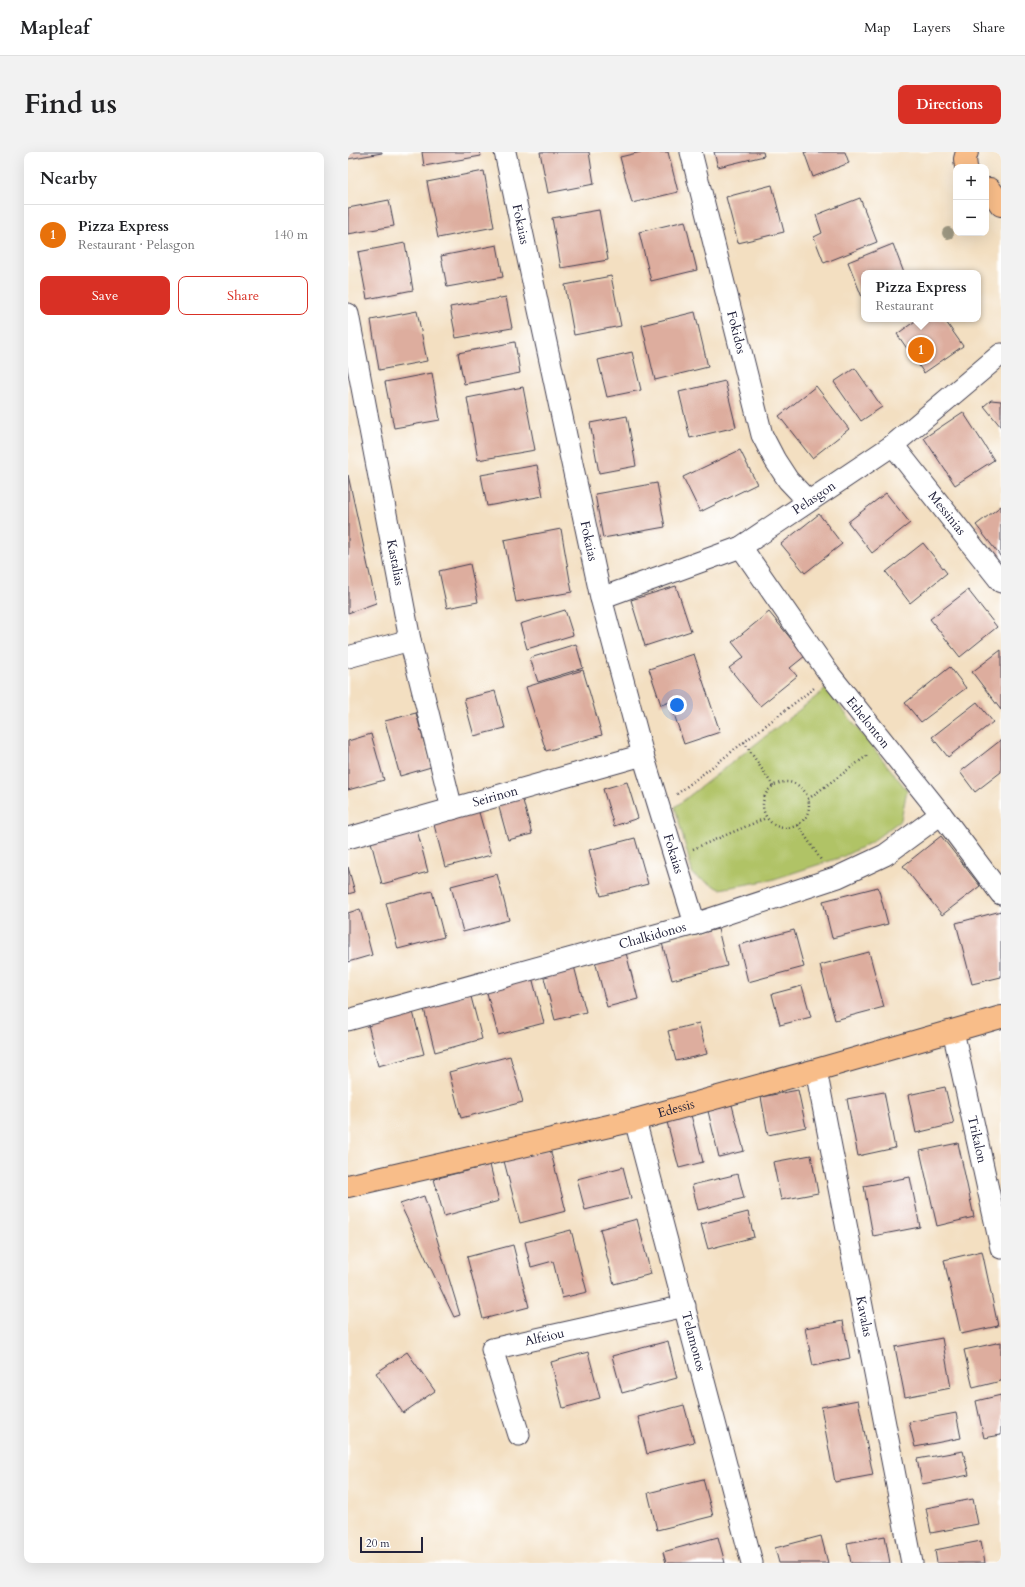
<!DOCTYPE html>
<meta charset="utf-8">
<style>
:root{--surface:#fff;--page:#f2f2f2;--text:#202124;--muted:#757577;--line:#e0e0e0;--accent:#d93025}
body{margin:0;font-family:Cardo,serif;background:var(--page);color:var(--text)}
.controls{position:absolute;right:12px;top:12px;display:grid;overflow:hidden;border-radius:8px;box-shadow:0 4px 16px #0002}
.controls button{width:36px;height:36px;display:grid;place-items:center;padding:0;border:0;border-bottom:1px solid var(--line);background:var(--surface);color:var(--text);font:20px sans-serif}
.scale{position:absolute;left:12px;bottom:10px;width:63px;box-sizing:border-box;padding-left:4px;border:2px solid #22223b;border-top:0;font-size:11px;line-height:14px;white-space:nowrap;color:#22223b;-webkit-text-stroke:3px #fff;paint-order:stroke}
.you{position:absolute;left:329px;top:553px;width:14px;height:14px;margin:-10px;border:3px solid #fff;border-radius:50%;background:#1a73e8;box-shadow:0 0 0 6px #1a73e833}
.badge{display:grid;place-items:center;width:26px;height:26px;border-radius:50%;background:var(--accent);color:#fff;font-size:13px;font-weight:700}
.pin{position:absolute;translate:-50% -50%;border:2px solid #fff;box-shadow:0 1px 4px #0006}
.popup{position:absolute;left:513px;top:118px;width:120px;height:52px;box-sizing:border-box;display:grid;place-content:center;border-radius:8px;background:var(--surface);filter:drop-shadow(0 1px 3px #0005);font-size:13px;white-space:nowrap;color:var(--muted)}
.popup b{font-size:15px;color:var(--text)}
.popup::after{content:'';position:absolute;left:50%;top:100%;margin-left:-8px;border:8px solid transparent;border-top-color:var(--surface)}
.list{margin:0;padding:0;list-style:none}
h2{display:flex;justify-content:space-between;align-items:center;height:52px;margin:0;padding:0 16px;font-size:17px}
h2 small{font-size:13px;font-weight:400;color:var(--muted)}
.list li{display:grid;grid-template-columns:26px 1fr auto;gap:12px;align-items:center;box-sizing:border-box;height:60px;padding:0 16px;border-top:1px solid var(--line)}
.list b{display:block;font-size:15px;white-space:nowrap}
.list p{margin:0;font-size:13px;white-space:nowrap;color:var(--muted)}
.list em{font-size:13px;font-style:normal;color:var(--muted)}
.actions{display:flex;gap:8px;padding:12px 16px}
.actions a{flex:1;padding:9px 0;border:1px solid var(--accent);border-radius:8px;text-align:center;font-size:14px;color:var(--accent)}
.actions .main{background:var(--accent);color:#fff}
.map{position:relative;flex:none;width:653px;height:1411px;overflow:hidden;border-radius:8px}
header{display:flex;align-items:center;gap:24px;box-sizing:border-box;height:56px;padding:0 20px;background:var(--surface);border-bottom:1px solid var(--line)}
header strong{font-size:19px}
nav{display:flex;gap:22px;margin-inline-start:auto;font-size:14px}
.intro{display:flex;align-items:center;justify-content:space-between;box-sizing:border-box;height:96px;padding:0 24px}
h1{margin:0;font-size:28px}
.button{padding:10px 18px;border-radius:8px;background:var(--accent);color:#fff;font-size:14px;font-weight:700}
main{display:flex;gap:24px;padding:0 24px}
aside{flex:1;background:var(--surface);border-radius:8px;box-shadow:0 4px 16px #0002}
.map>svg:first-child{display:block}
</style>
<header>
<strong>Mapleaf</strong>
<nav><a>Map</a><a>Layers</a><a>Share</a></nav>
</header>
<div class="intro"><h1>Find us</h1><a class="button">Directions</a></div>
<main>
<aside>
<h2>Nearby<small></small></h2>
<ul class="list">
<li><span class="badge" style="background:#e8710a">1</span><div><b>Pizza Express</b><p>Restaurant · Pelasgon</p></div><em>140 m</em></li>
</ul>
<div class="actions"><a class="main">Save</a><a>Share</a></div>
</aside>
<div class="map">
<svg width="653" height="1411" viewBox="0 0 653 1411">
<rect width="100%" height="100%" fill="#fff"/>
<filter id="ink" filterUnits="userSpaceOnUse"><feTurbulence type="fractalNoise" baseFrequency=".025" numOctaves="2"/><feDisplacementMap in="SourceGraphic" scale="8" xChannelSelector="R" yChannelSelector="G"/><feConvolveMatrix kernelMatrix="1 2 1 2 8 2 1 2 1" color-interpolation-filters="sRGB"/></filter>
<filter id="wash" filterUnits="userSpaceOnUse"><feTurbulence type="fractalNoise" baseFrequency=".012" numOctaves="4" result="noise"/><feDisplacementMap in="SourceGraphic" scale="16" xChannelSelector="R" yChannelSelector="G"/><feGaussianBlur stdDeviation="0.9" result="paint"/><feColorMatrix in="noise" values="0 0 0 0 0 0 0 0 0 0 0 0 0 0 0 0 0 1.4 0 .05"/><feComposite in="paint" operator="in"/></filter>
<g filter="url(#wash)">
<rect width="100%" height="100%" fill="#f3dfc1"/>
<polygon fill="#b0c366" stroke="#697250" points="478,537 559,638 553,668 522,691 494,705 423,728 372,737 345,723 327,655"/>
<g id="blocks">
<g fill="#ddad9e">
<polygon points="0,0 34,0 34,1 0,7"/>
<polygon points="74,0 132,0 133,4 76,14"/>
<polygon points="192,0 241,0 246,32 200,41"/>
<polygon points="293,0 320,0 330,40 284,51 272,5"/>
<polygon points="366,0 415,0 416,4 370,15"/>
<polygon points="456,0 497,0 501,11 465,25"/>
<polygon points="136,19 146,75 90,86 79,30"/>
<polygon points="424,33 436,80 390,91 378,45"/>
<polygon points="512,46 529,90 476,111 466,85 474,81 468,63"/>
<polygon points="41,48 46,74 0,82 0,56"/>
<polygon points="251,58 260,108 213,116 204,66"/>
<polygon points="337,69 349,118 303,129 291,80"/>
<polygon points="57,91 65,138 19,147 10,100"/>
<polygon points="545,92 556,121 516,121 516,150 500,110"/>
<polygon points="149,93 155,125 99,135 93,104"/>
<polygon points="263,124 273,174 226,183 217,133"/>
<polygon points="158,145 164,176 108,186 102,155"/>
<polygon points="69,159 79,209 31,218 23,168"/>
<polygon points="347,160 360,215 307,228 294,173"/>
<polygon points="570,167 596,167 615,194 576,221 549,182"/>
<polygon points="167,190 172,221 116,232 110,201"/>
<polygon points="284,200 293,238 259,245 250,208"/>
<polygon points="507,216 534,255 513,269 486,230"/>
<polygon points="84,221 92,268 46,276 37,230"/>
<polygon points="377,229 388,275 342,286 331,240"/>
<polygon points="468,234 501,277 464,306 431,264"/>
<polygon points="175,235 187,298 130,308 119,246"/>
<polygon points="643,248 653,249 653,275 636,254"/>
<polygon points="615,260 646,308 607,333 576,286"/>
<polygon points="279,264 288,314 251,321 242,271"/>
<polygon points="392,298 409,332 352,360 335,325"/>
<polygon points="189,313 195,344 139,354 133,323"/>
<polygon points="0,323 28,451 0,461"/>
<polygon points="309,331 317,375 255,386 247,342"/>
<polygon points="538,341 562,371 524,401 500,370"/>
<polygon points="653,354 653,405 628,373"/>
<polygon points="471,362 494,392 457,421 433,392"/>
<polygon points="213,377 224,440 168,450 156,388"/>
<polygon points="575,391 599,421 562,451 538,420"/>
<polygon points="122,412 130,450 99,456 91,419"/>
<polygon points="328,434 343,479 297,494 283,448"/>
<polygon points="620,438 649,475 612,505 582,467"/>
<polygon points="217,458 225,483 179,497 172,472"/>
<polygon points="421,460 457,504 442,516 449,524 412,554 381,516 396,505 384,490"/>
<polygon points="228,492 235,516 190,530 182,506"/>
<polygon points="653,498 653,558 624,520"/>
<polygon points="346,502 372,580 336,592 322,550 313,553 301,517"/>
<polygon points="602,515 618,536 573,570 557,551"/>
<polygon points="235,518 254,583 198,599 178,535"/>
<polygon points="147,539 157,576 126,584 116,547"/>
<polygon points="629,550 645,570 600,605 584,585"/>
<polygon points="68,561 83,615 52,624 37,569"/>
<polygon points="23,582 36,628 0,638 0,589"/>
<polygon points="653,588 653,620 627,640 612,620"/>
<polygon points="279,630 290,666 266,674 255,637"/>
<polygon points="174,645 184,682 160,688 150,652"/>
<polygon points="130,657 143,703 97,715 85,669"/>
<polygon points="68,674 80,720 34,732 22,686"/>
<polygon points="593,684 632,734 594,763 555,714"/>
<polygon points="287,686 300,732 253,744 241,698"/>
<polygon points="0,715 7,740 0,742"/>
<polygon points="149,722 161,768 115,780 103,734"/>
<polygon points="530,735 540,772 484,786 475,749"/>
<polygon points="84,739 96,785 50,797 38,751"/>
<polygon points="12,757 24,803 0,810 0,761"/>
<polygon points="653,759 653,825 624,832 608,771"/>
<polygon points="370,777 379,814 324,828 314,791"/>
<polygon points="446,778 456,815 400,830 391,793"/>
<polygon points="521,800 536,855 487,868 472,813"/>
<polygon points="278,801 290,847 259,855 247,809"/>
<polygon points="226,814 238,860 207,868 195,822"/>
<polygon points="184,825 196,871 150,883 138,837"/>
<polygon points="454,834 463,865 432,873 424,842"/>
<polygon points="122,841 134,887 87,900 75,853"/>
<polygon points="64,856 76,902 30,914 19,868"/>
<polygon points="351,871 359,902 328,909 320,879"/>
<polygon points="162,904 175,950 113,966 101,920"/>
<polygon points="597,935 606,972 568,981 560,943"/>
<polygon points="450,938 458,975 420,983 413,945"/>
<polygon points="536,940 547,996 510,1004 499,947"/>
<polygon points="384,953 396,999 371,1005 360,959"/>
<polygon points="343,963 355,1010 331,1016 319,970"/>
<polygon points="610,991 626,1065 589,1074 572,999"/>
<polygon points="202,997 218,1059 172,1071 156,1009"/>
<polygon points="463,1003 470,1041 433,1048 425,1010"/>
<polygon points="142,1013 151,1049 96,1064 86,1027"/>
<polygon points="275,1015 283,1046 237,1058 229,1027"/>
<polygon points="390,1022 396,1046 350,1058 344,1033"/>
<polygon points="562,1025 572,1075 525,1084 516,1034"/>
<polygon points="76,1044 112,1163 106,1165 52,1052"/>
<polygon points="400,1060 406,1085 360,1097 353,1072"/>
<polygon points="289,1067 303,1122 266,1132 252,1077"/>
<polygon points="223,1078 239,1140 214,1146 205,1109 183,1115 177,1090"/>
<polygon points="165,1093 181,1155 135,1167 119,1105"/>
<polygon points="634,1099 650,1174 613,1182 596,1108"/>
<polygon points="495,1169 502,1206 465,1214 457,1176"/>
<polygon points="594,1186 603,1236 557,1245 547,1195"/>
<polygon points="320,1189 329,1226 274,1241 264,1204"/>
<polygon points="653,1190 653,1229 625,1236 616,1198"/>
<polygon points="59,1200 87,1239 55,1261 28,1221"/>
<polygon points="240,1200 252,1246 215,1256 203,1210"/>
<polygon points="653,1243 653,1283 636,1286 628,1249"/>
<polygon points="510,1248 525,1323 487,1330 473,1255"/>
<polygon points="336,1253 346,1290 299,1302 290,1265"/>
<polygon points="608,1261 613,1286 567,1295 561,1270"/>
<polygon points="615,1299 621,1323 574,1332 569,1307"/>
<polygon points="355,1327 365,1364 309,1378 300,1341"/>
<polygon points="625,1347 630,1372 583,1381 578,1356"/>
<polygon points="473,1384 480,1411 431,1411 427,1396"/>
<polygon points="537,1384 542,1411 503,1411 499,1391"/>
<polygon points="370,1385 377,1411 318,1411 315,1400"/>
<polygon points="633,1389 637,1411 589,1411 587,1398"/>
</g>
</g>
</g>
<g filter="url(#ink)">
<use href="#blocks" fill-opacity="0" stroke="#413e4f" stroke-width="1"/>
<g fill="none" stroke-linecap="round" stroke-linejoin="round">
<g stroke="#413e4f" stroke-width="23">
<g id="minor">
<path id="s1" d="M157,0L253,446L295,603L347,772"/>
<path id="s2" d="M343,0L414,283L427,308L440,328L460,349"/>
<path id="s3" d="M0,162L62,488L104,657"/>
<path id="s4" d="M545,293L653,430"/>
<path id="s5" d="M393,395L482,523L593,662L653,742"/>
<path id="s6" d="M253,446L393,395L545,293L653,202"/>
<polyline points="0,505 62,488"/>
<path id="s7" d="M0,686L295,603"/>
<path id="s8" d="M0,868L347,772L490,725L537,703L593,662"/>
<path id="s9" d="M605,879L653,1096"/>
<path id="s10" d="M468,918L564,1411"/>
<path id="s11" d="M287,968L404,1411"/>
<path id="s12" d="M171,1283L144,1197L337,1154"/>
</g>
</g>
<g stroke="#413e4f" stroke-width="24">
<g id="major">
<polyline points="618,15 617,7 619,0"/>
<polyline points="642,37 653,53"/>
<path id="s13" d="M0,1034L287,968L468,918L653,865"/>
</g>
</g>
<g stroke="#413e4f" stroke-width="2.5" stroke-dasharray="1 3" stroke-linecap="butt">
<polyline points="396,590 425,634"/>
<circle cx="438" cy="653" r="23"/>
<polyline points="329,642 466,536"/>
<polyline points="460,647 520,603"/>
<polyline points="450,673 473,708"/>
<polyline points="345,697 418,666"/>
</g>
<use href="#minor" stroke="#fff" stroke-width="21"/>
<use href="#major" stroke="#f8bd89" stroke-width="22"/>
</g>
<circle fill="#9c9680" cx="600" cy="81" r="6"/>
</g>
<g text-anchor="middle" dominant-baseline="central" stroke-width="4" stroke-linejoin="round" paint-order="stroke">
<g font-size="13" fill="#22223b" stroke="#fff">
<text stroke="none"><textPath href="#s1" startOffset="74">Fokaias</textPath></text>
<text stroke="none"><textPath href="#s2" startOffset="186">Fokidos</textPath></text>
<text stroke="none"><textPath href="#s6" startOffset="237">Pelasgon</textPath></text>
<text stroke="none"><textPath href="#s4" startOffset="87">Messinias</textPath></text>
<text stroke="none"><textPath href="#s1" startOffset="398">Fokaias</textPath></text>
<text stroke="none"><textPath href="#s3" startOffset="253">Kastalias</textPath></text>
<text stroke="none"><textPath href="#s5" startOffset="217">Ethelonton</textPath></text>
<text stroke="none"><textPath href="#s7" startOffset="153">Seirinon</textPath></text>
<text stroke="none"><textPath href="#s1" startOffset="722">Fokaias</textPath></text>
<text stroke="none"><textPath href="#s8" startOffset="316">Chalkidonos</textPath></text>
<text stroke="none"><textPath href="#s13" startOffset="337">Edessis</textPath></text>
<text stroke="none"><textPath href="#s9" startOffset="111">Trikalon</textPath></text>
<text stroke="none"><textPath href="#s10" startOffset="251">Kavalas</textPath></text>
<text stroke="none"><textPath href="#s12" startOffset="144">Alfeiou</textPath></text>
<text stroke="none"><textPath href="#s11" startOffset="229">Telamonos</textPath></text>
</g>
</g>
</svg>
<div class="controls">
<button>+</button>
<button>−</button>
</div>
<div class="scale">20 m</div>
<div class="you"></div>
<div class="pin badge" style="left:573px;top:198px;background:#e8710a">1</div>
<div class="popup"><b>Pizza Express</b>Restaurant</div>
</div>
</main>
